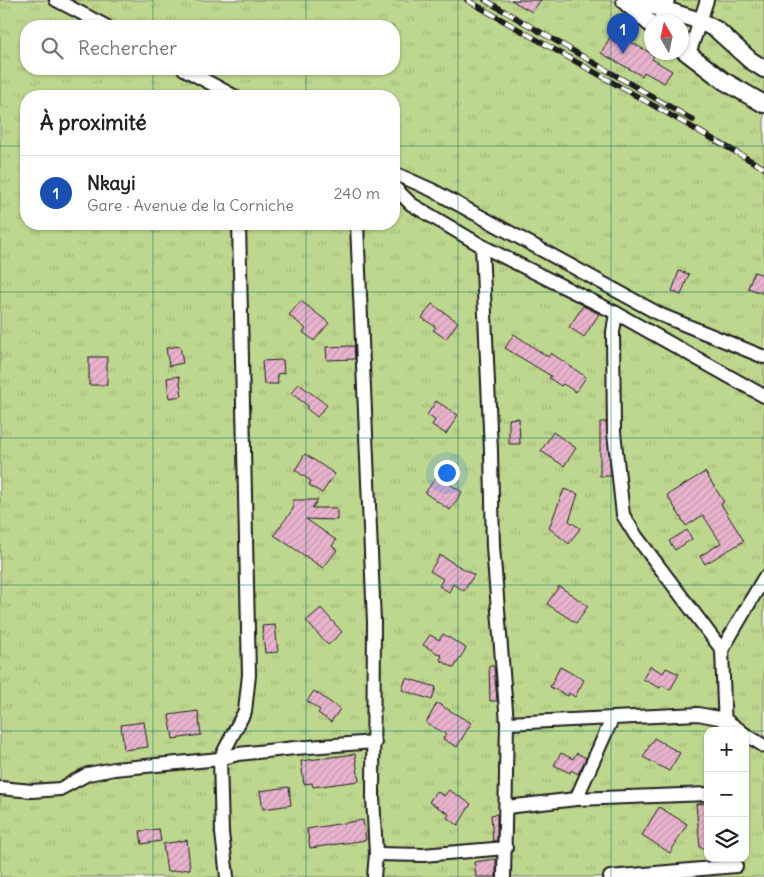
<!DOCTYPE html>
<html lang="fr">
<meta charset="utf-8">
<style>
:root{--surface:#fff;--page:#f6f6f6;--text:#202124;--muted:#757577;--line:#e0e0e0;--accent:#1f6fb2}
body{margin:0;font-family:Delius,sans-serif;background:var(--page);color:var(--text)}
.controls{position:absolute;right:15px;bottom:15px;display:grid;overflow:hidden;border-radius:10px;box-shadow:0 1px 4px #0004}
.controls button{width:45px;height:45px;display:grid;place-items:center;padding:0;border:0;border-bottom:1px solid var(--line);background:var(--surface);color:var(--text);font:25px sans-serif}
.compass{position:absolute;left:644px;top:15px;width:45px;height:45px;border-radius:50%;background:var(--surface);box-shadow:0 1px 4px #0004;rotate:351deg}
.you{position:absolute;left:446px;top:472px;width:18px;height:18px;margin:-12px;border:4px solid #fff;border-radius:50%;background:#1a73e8;box-shadow:0 0 0 8px #1a73e833}
.badge{display:grid;place-items:center;width:32px;height:32px;border-radius:50%;background:var(--accent);color:#fff;font-size:16px;font-weight:700}
.pin{position:absolute;translate:-50% -41px;filter:drop-shadow(0 1px 2px #0008)}
.pin::after{content:'';position:absolute;top:26px;width:18px;height:15px;background:inherit;clip-path:polygon(0 0,100% 0,50% 100%)}
.list{margin:0;padding:0;list-style:none}
h2{display:flex;justify-content:space-between;align-items:center;height:65px;margin:0;padding:0 20px;font-size:21px}
h2 small{font-size:16px;font-weight:400;color:var(--muted)}
.list li{display:grid;grid-template-columns:32px 1fr auto;gap:15px;align-items:center;box-sizing:border-box;height:75px;padding:0 20px;border-top:1px solid var(--line)}
.list b{display:block;font-size:19px;white-space:nowrap}
.list p{margin:0;font-size:16px;white-space:nowrap;color:var(--muted)}
.list em{font-size:16px;font-style:normal;color:var(--muted)}
.icon{flex:none;width:28px;height:28px;fill:none;stroke:currentColor;stroke-width:2;stroke-linecap:round;stroke-linejoin:round}
.map{position:relative;flex:none;width:764px;height:877px;overflow:hidden}
.search{position:absolute;background:var(--surface);box-shadow:0 1px 4px #0004;left:20px;top:20px;width:380px;height:55px;display:flex;align-items:center;gap:12px;box-sizing:border-box;padding:0 18px;border-radius:20px;color:var(--muted);font-size:19px}
.panel{position:absolute;background:var(--surface);box-shadow:0 1px 4px #0004;left:20px;top:90px;width:380px;height:140px;border-radius:20px}
.map>svg:first-child{display:block}
</style>
<div class="map">
<svg width="764" height="877" viewBox="0 0 764 877">
<defs>
<pattern id="grass-tufts" width="24" height="20" patternUnits="userSpaceOnUse" patternTransform="scale(1.25)"><rect width="24" height="20" fill="#bed78e"/><path d="M3 7l-1-3M5 7V3M7 7l1-3M15 17l-1-3M17 17v-4M19 17l1-3" fill="none" stroke="#a3b87a"/></pattern>
<pattern id="building-hatch" width="6" height="6" patternUnits="userSpaceOnUse" patternTransform="scale(1.25)"><rect width="6" height="6" fill="#e8b3cc"/><path d="M-1 1l2-2M0 6l6-6M5 7l2-2" fill="none" stroke="#c699af"/></pattern>
</defs>
<rect width="100%" height="100%" fill="#faf0f5"/>
<filter id="ink" filterUnits="userSpaceOnUse"><feTurbulence type="fractalNoise" baseFrequency=".02" numOctaves="2"/><feDisplacementMap in="SourceGraphic" scale="10" xChannelSelector="R" yChannelSelector="G"/><feConvolveMatrix kernelMatrix="1 2 1 2 8 2 1 2 1" color-interpolation-filters="sRGB"/></filter>
<g filter="url(#ink)">
<path fill="url(#grass-tufts)" stroke="#6d7a55" fill-rule="evenodd" d="M0,0H764V877H0ZM652,22H682V52H652ZM26,26H394V69H26ZM26,96H394V224H26ZM708,731H745V858H708Z"/>
<g fill="url(#building-hatch)" stroke="#1c1c1c">
<polygon points="511,0 541,0 532,12"/>
<polygon points="613,32 654,55 652,59 672,71 664,83 644,72 642,76 601,53"/>
<polygon points="679,271 689,274 681,295 672,291"/>
<polygon points="754,272 764,275 764,294 748,288"/>
<polygon points="301,301 329,323 314,341 303,332 306,329 289,315"/>
<polygon points="432,304 458,322 446,339 433,330 436,327 422,318"/>
<polygon points="583,306 599,314 584,337 569,327"/>
<polygon points="514,334 548,357 551,353 586,377 576,392 563,384 561,386 549,378 551,376 505,348"/>
<polygon points="180,346 183,363 169,366 166,348"/>
<polygon points="354,346 355,359 327,360 326,347"/>
<rect x="89" y="357" width="18" height="28"/>
<polygon points="283,360 284,373 277,374 278,384 264,384 262,361"/>
<polygon points="179,376 182,396 169,398 167,378"/>
<polygon points="299,384 327,405 317,417 306,408 308,406 291,393"/>
<polygon points="436,401 458,415 446,434 432,425 435,420 427,415"/>
<polygon points="519,418 520,444 509,444 509,419"/>
<polygon points="600,422 606,422 611,476 600,476"/>
<polygon points="553,432 576,448 564,466 541,451"/>
<polygon points="305,454 335,474 322,493 309,485 311,481 295,470"/>
<polygon points="705,472 724,502 721,504 744,541 705,564 700,556 721,543 703,515 686,526 667,495"/>
<polygon points="437,476 462,492 450,510 425,493"/>
<polygon points="564,489 578,494 569,521 580,528 569,544 549,528"/>
<polygon points="293,500 318,500 312,508 337,508 337,520 306,519 336,540 332,546 337,550 323,568 274,535 293,509"/>
<polygon points="687,530 692,539 675,550 669,541"/>
<polygon points="440,555 474,575 464,591 453,584 449,592 439,586 443,579 430,571"/>
<polygon points="559,586 588,606 576,623 547,604"/>
<polygon points="321,608 342,632 328,645 306,621"/>
<polygon points="275,625 278,652 265,653 262,626"/>
<polygon points="443,634 466,648 454,668 440,660 442,656 423,645 430,635 439,640"/>
<polygon points="489,666 494,666 497,701 490,701"/>
<polygon points="650,666 663,673 666,668 679,674 670,690 661,685 660,688 643,679"/>
<polygon points="560,667 584,680 575,697 569,693 568,696 550,687"/>
<polygon points="406,678 436,687 432,700 402,690"/>
<polygon points="314,691 340,709 331,722 318,713 320,710 307,701"/>
<polygon points="437,703 471,723 457,747 443,739 446,734 426,723"/>
<polygon points="198,711 201,735 173,739 169,715"/>
<polygon points="144,722 148,747 124,750 121,725"/>
<polygon points="654,738 680,753 669,771 643,757"/>
<polygon points="561,753 573,759 577,753 586,758 578,774 571,770 570,773 554,765"/>
<polygon points="355,754 359,781 313,787 312,783 304,784 301,761"/>
<polygon points="289,787 291,805 263,809 260,791"/>
<polygon points="449,790 471,804 458,825 447,818 449,814 429,802 436,791 444,796"/>
<polygon points="708,803 708,848 700,848 696,804"/>
<polygon points="659,807 687,824 670,853 642,835"/>
<polygon points="497,814 497,841 493,841 491,815"/>
<polygon points="363,820 366,840 310,848 307,829"/>
<polygon points="159,829 161,841 142,844 140,831"/>
<polygon points="187,840 190,869 167,872 163,844"/>
<polygon points="496,859 496,877 476,877 474,862"/>
</g>
<g fill="none" stroke-linecap="round" stroke-linejoin="round">
<g stroke="#1c1c1c" stroke-width="16">
<g id="minor">
<polyline points="56,0 106,26"/>
<polyline points="659,22 668,0"/>
<polyline points="689,54 707,0"/>
<polyline points="184,69 234,96"/>
<polyline points="394,173 432,190 661,315 764,357"/>
<polyline points="394,187 411,204 482,246 616,313 764,396"/>
<polyline points="357,224 374,622 373,797 376,854 374,877"/>
<polyline points="482,246 491,451 493,547 507,723 504,877"/>
<polyline points="616,313 613,332 614,432 623,515 636,536 722,650"/>
<polyline points="507,723 698,714 724,719 741,731"/>
<polyline points="725,731 722,650 764,578"/>
<polyline points="745,734 764,746"/>
<polyline points="0,788 32,791 60,789 88,774 114,769 220,759 238,754 295,748 375,742"/>
<polyline points="576,799 612,719"/>
<polyline points="507,807 576,799 708,794"/>
<polyline points="376,854 423,855 506,848"/>
<polyline points="227,877 222,833 220,759 245,711 249,675 239,224"/>
<polyline points="610,877 736,866"/>
</g>
</g>
<g stroke="#1c1c1c" stroke-width="20">
<g id="tertiary">
<polyline points="625,1 652,25"/>
<polyline points="629,5 644,3 700,21 717,30 750,60 764,69"/>
<polyline points="682,49 724,81 764,104"/>
</g>
</g>
<use href="#minor" stroke="#fff" stroke-width="12"/>
<use href="#tertiary" stroke="#fff" stroke-width="16"/>
<g stroke="#1c1c1c" stroke-width="5.5">
<g id="rail">
<polyline points="467,0 764,168"/>
<polyline points="485,0 693,120"/>
</g>
</g>
<use href="#rail" stroke="#fff" stroke-width="4" stroke-dasharray="11" stroke-linecap="butt"/>
</g>
</g>
<path fill="none" stroke="#0f766e" stroke-width="1" stroke-opacity="0.55" d="M153,0V26M306,0V26M458,0V877M611,0V877M153,69V96M306,69V96M0,146H26M394,146H764M153,224V877M306,224V877M0,292H764M0,438H764M0,585H764M0,731H708M745,731H764"/>
</svg>
<div class="controls">
<button>+</button>
<button>−</button>
<button><svg class="icon" aria-label="layers" viewBox="0 0 24 24"><path d="M12 4l9 5-9 5-9-5zM3 14l9 5 9-5"/></svg></button>
</div>
<svg class="compass" viewBox="-18 -18 36 36"><path d="M0-13l5 13h-10z" fill="#e53935"/><path d="M0 13l5-13h-10z" fill="#757577"/></svg>
<div class="you"></div>
<div class="pin badge" style="left:623px;top:54px;background:#1a4fb4">1</div>
<div class="search"><svg class="icon" aria-label="search" viewBox="0 0 24 24"><circle cx="10" cy="10" r="6"/><path d="M15 15l6 6"/></svg>Rechercher</div>
<section class="panel">
<h2>À proximité<small></small></h2>
<ul class="list">
<li><span class="badge" style="background:#1a4fb4">1</span><div><b>Nkayi</b><p>Gare · Avenue de la Corniche</p></div><em>240 m</em></li>
</ul>
</section>
</div>
